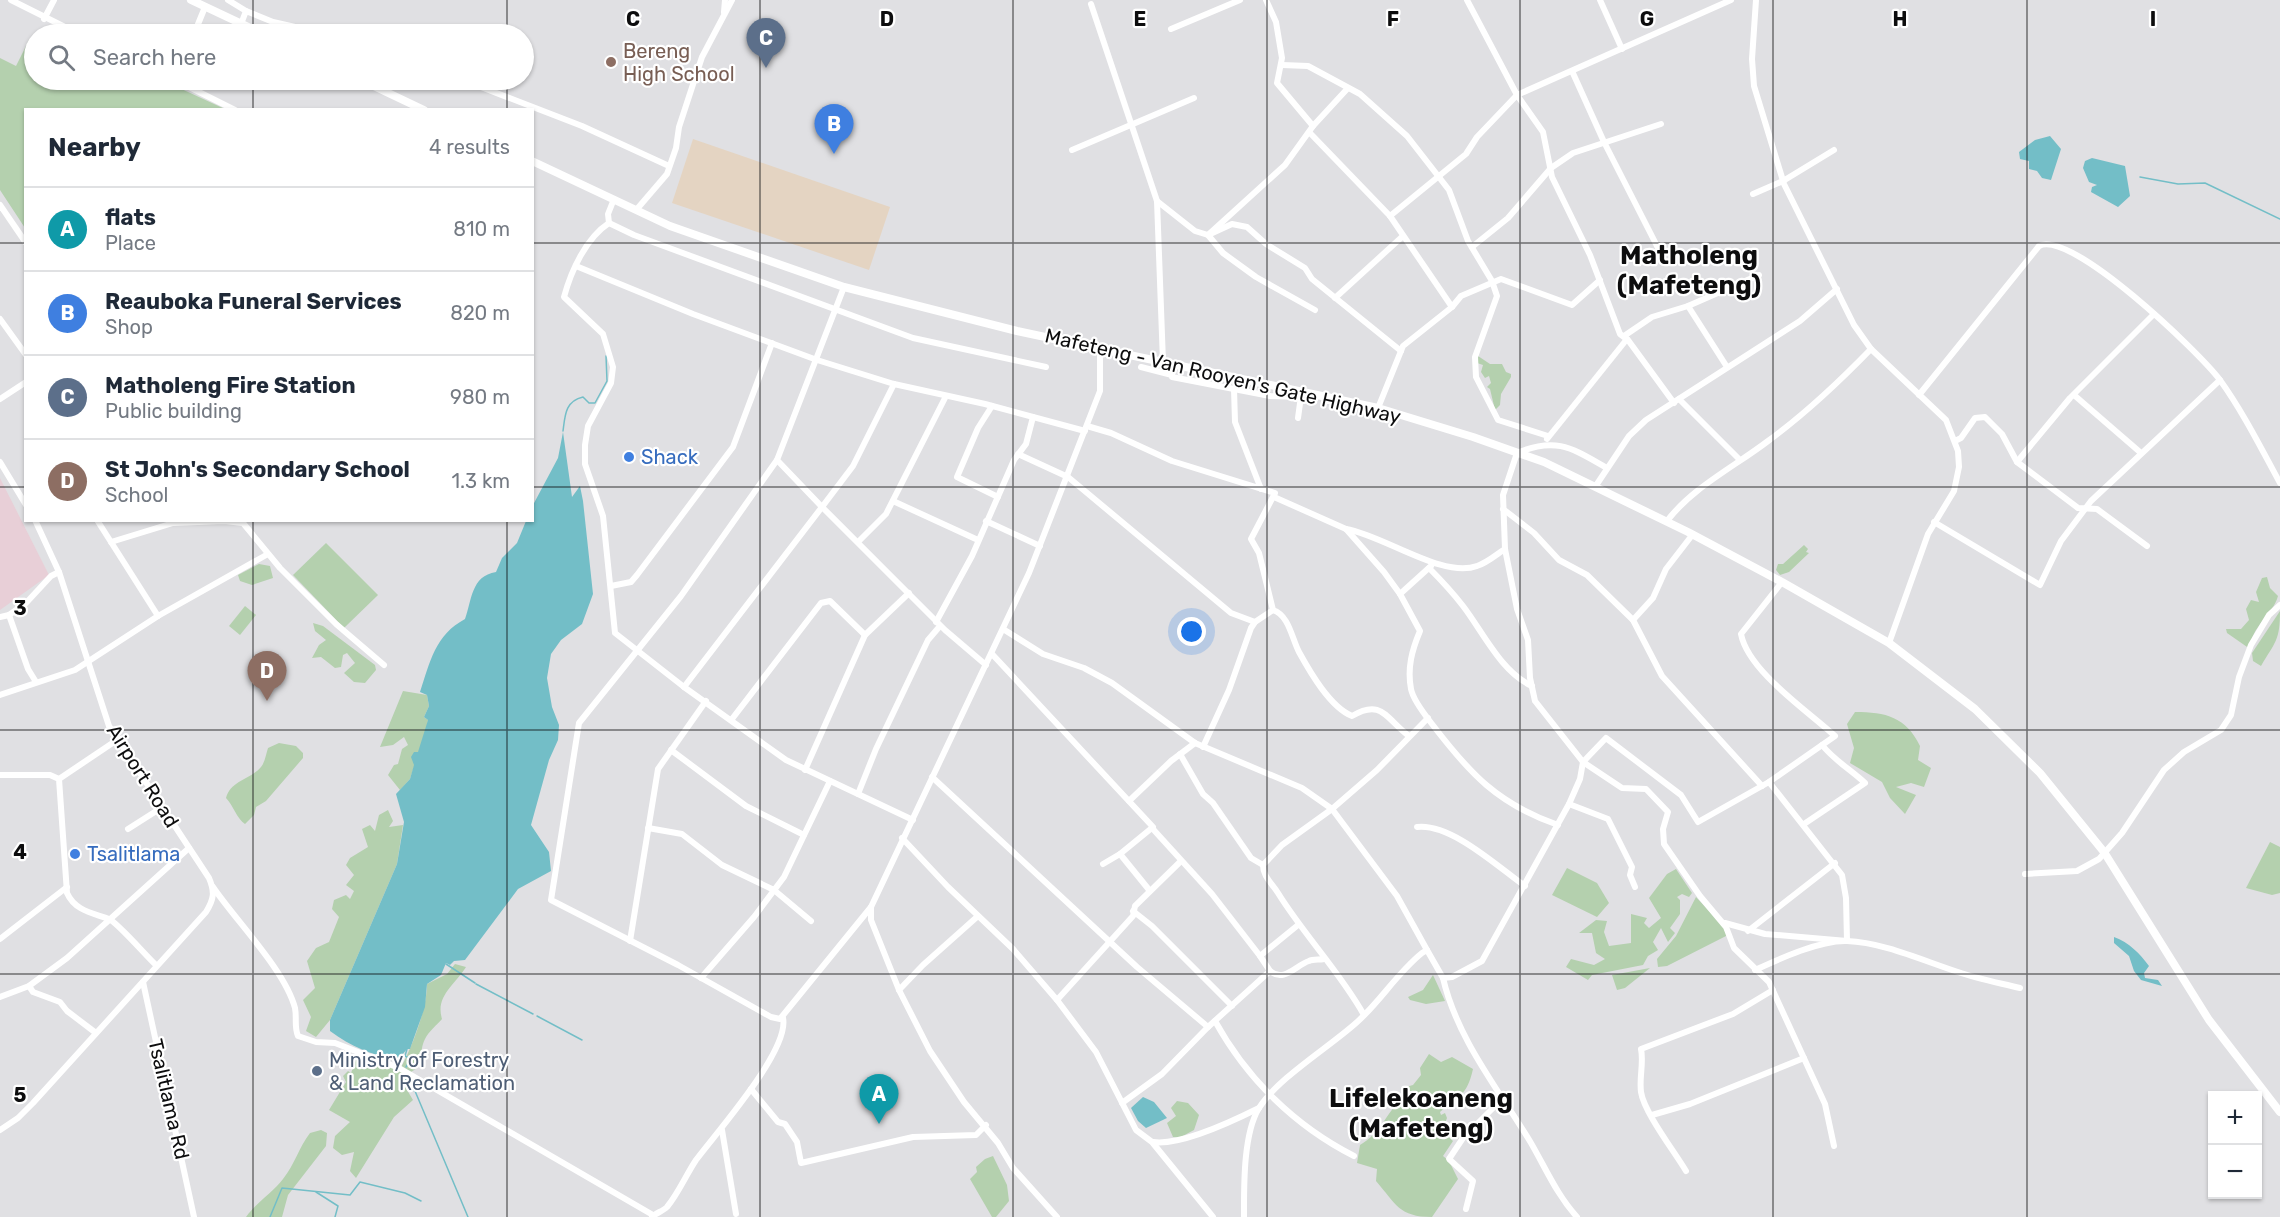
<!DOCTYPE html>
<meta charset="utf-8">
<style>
:root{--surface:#fff;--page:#f2f2f3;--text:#1f2937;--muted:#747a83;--line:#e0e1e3;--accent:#7c3aed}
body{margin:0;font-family:Rubik,sans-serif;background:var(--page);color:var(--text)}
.controls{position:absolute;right:18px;bottom:18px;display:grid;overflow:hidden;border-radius:0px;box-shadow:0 2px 4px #0004}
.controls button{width:54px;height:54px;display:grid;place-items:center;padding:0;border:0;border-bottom:2px solid var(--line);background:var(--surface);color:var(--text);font:30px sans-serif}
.you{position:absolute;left:1192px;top:632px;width:21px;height:21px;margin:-15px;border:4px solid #fff;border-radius:50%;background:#1a73e8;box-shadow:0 0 0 9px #1a73e833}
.badge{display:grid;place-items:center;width:39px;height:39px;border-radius:50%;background:var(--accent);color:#fff;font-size:20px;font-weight:700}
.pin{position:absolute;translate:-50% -50px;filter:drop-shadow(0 2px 3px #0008)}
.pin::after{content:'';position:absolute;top:32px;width:21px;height:18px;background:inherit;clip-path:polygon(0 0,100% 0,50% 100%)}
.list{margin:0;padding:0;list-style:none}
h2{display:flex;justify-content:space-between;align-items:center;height:78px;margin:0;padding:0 24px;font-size:26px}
h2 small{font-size:20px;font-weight:400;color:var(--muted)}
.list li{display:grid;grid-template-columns:39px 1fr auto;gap:18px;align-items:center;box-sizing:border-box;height:84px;padding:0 24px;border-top:2px solid var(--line)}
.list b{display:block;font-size:22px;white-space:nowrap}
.list p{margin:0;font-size:20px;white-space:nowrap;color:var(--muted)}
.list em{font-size:20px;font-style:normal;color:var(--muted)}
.icon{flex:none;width:33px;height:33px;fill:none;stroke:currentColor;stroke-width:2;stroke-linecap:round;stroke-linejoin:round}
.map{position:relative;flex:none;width:2280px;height:1217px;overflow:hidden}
.search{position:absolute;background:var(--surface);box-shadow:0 2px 4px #0004;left:24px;top:24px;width:510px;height:66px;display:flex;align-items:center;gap:15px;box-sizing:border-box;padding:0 21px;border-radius:33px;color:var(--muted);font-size:22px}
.panel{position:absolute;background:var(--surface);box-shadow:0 2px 4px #0004;left:24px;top:108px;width:510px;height:414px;border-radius:0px}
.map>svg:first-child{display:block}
</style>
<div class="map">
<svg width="2280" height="1217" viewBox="0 0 2280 1217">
<rect width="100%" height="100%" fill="#e0e0e3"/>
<polygon fill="#e4d4c2" points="693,139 890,207 869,270 672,203"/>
<polygon fill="#e8cfd7" points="0,478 49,575 0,610"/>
<g fill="#b4d0ae">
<polygon points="29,40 34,42 34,80 162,80 225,109 26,110 25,228 0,190 0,58 16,66"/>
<polygon points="1478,356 1490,364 1502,364 1506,372 1511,374 1511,377 1501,394 1500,405 1495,410 1490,389 1487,387 1491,383 1489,376 1485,378 1481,372 1483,365 1477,363"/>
<polygon points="326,543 378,595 344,628 293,575"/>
<polygon points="1804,545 1808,549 1806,552 1809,553 1789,572 1780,575 1776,570 1778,564 1783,564"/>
<polygon points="259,564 270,566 273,578 252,585 240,581 238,575"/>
<path d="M2267,577L2270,588L2278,596C2273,615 2251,626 2250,649L2227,633L2226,629H2241L2249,620L2246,609L2251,600L2259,602L2256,592L2262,578Z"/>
<polygon points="245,606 256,615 240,635 229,626"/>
<path d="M2280,611C2280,641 2275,642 2261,666L2253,661L2252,653Z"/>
<polygon points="313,623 323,626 375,665 376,670 365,683 354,682 344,673 355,663 347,653 343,655 341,667 335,668 321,657 312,658 319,645 326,640 315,631"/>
<polygon points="403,691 427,695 429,706 424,717 428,720 427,728 410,779 400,790 388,775 394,765 398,764 402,749 408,745 404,737 393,745 380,747"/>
<path d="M1855,712C1886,712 1906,717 1920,746L1918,760L1931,768L1924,787L1911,783L1896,787L1916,795L1905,814L1890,798L1882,782L1850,763L1854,748L1847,724Z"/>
<path d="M279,743L296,746L303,753V758L266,801L256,807L254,815L245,824C237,819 233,805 226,798C231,780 250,780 261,767C265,762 266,754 268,748Z"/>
<polygon points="388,810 393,821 389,827 403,825 397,864 330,1020 316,1037 306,1031 311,1017 303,1000 315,988 307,961 316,948 329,942 339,917 332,909 334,900 346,895 350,899 354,891 346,885 354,875 346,865 350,858 368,847 362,829 370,825 375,831 379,815"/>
<polygon points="2270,842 2280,847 2280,893 2272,895 2246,888"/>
<polygon points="1567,868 1597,883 1609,903 1597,917 1552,895"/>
<polygon points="1676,869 1692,893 1689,897 1682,894 1677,897 1680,900 1680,914 1670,928 1675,933 1668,942 1661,928 1653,942 1658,950 1648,956 1643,965 1592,975 1588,980 1566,967 1571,959 1594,965 1605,959 1596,953 1592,933 1579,933 1596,920 1607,921 1604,932 1609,946 1631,943 1631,914 1647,918 1644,923 1649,928 1661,918 1649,898 1667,874"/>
<polygon points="1696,897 1722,925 1728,935 1667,966 1658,967 1657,959 1676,936"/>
<path d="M455,964L466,967C455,985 435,996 442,1019C437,1025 429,1031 425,1039C418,1052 426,1066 409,1073L404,1085L413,1100L394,1117L356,1178L350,1171L354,1152L342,1155L333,1148L335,1136L350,1122L329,1110L346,1082L343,1076L348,1071L351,1073L358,1055L400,1069C412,1048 427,1008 427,984L447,974Z"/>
<polygon points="1650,968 1625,988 1617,990 1612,975"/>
<polygon points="1433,975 1445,1001 1426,1004 1410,1000 1408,997 1423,990"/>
<path d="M1429,1054L1441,1062L1452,1057L1473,1069C1467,1096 1458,1097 1440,1112L1441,1115L1445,1113L1447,1118L1442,1131L1453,1141L1443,1156L1449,1161L1458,1179L1432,1217C1399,1217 1396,1204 1376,1181L1377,1169L1357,1163L1360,1145C1382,1132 1385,1114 1404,1096L1402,1088L1413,1085L1421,1075L1420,1068Z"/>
<polygon points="1177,1101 1188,1103 1199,1115 1194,1130 1179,1138 1173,1137 1167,1123 1176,1116 1171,1108"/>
<path d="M321,1130L327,1133L326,1146L288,1195L282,1217H246C257,1202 272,1193 283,1179C295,1164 299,1147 310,1133Z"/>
<polygon points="993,1156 1007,1185 1009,1201 996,1217 992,1217 970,1179 977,1172 976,1167 985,1159"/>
</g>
<g fill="#73bec7">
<polygon points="2050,136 2061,149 2051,180 2042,178 2037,171 2029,169 2029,161 2020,159 2019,152 2035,140"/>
<polygon points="2092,158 2125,166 2130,196 2118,207 2091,192 2092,187 2097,185 2089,182 2083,168 2085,161"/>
<path d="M563,432L572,497L580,486L583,501L593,594L582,624L561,640L551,654L547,678L552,707L559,725L558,740L549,760L531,825L549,852L551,871L518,889L465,960L454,961L450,965L446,963L441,975L427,984L425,1007L410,1049H407L397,1061C372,1054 351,1047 330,1031V1020L397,864L404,822L396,794L410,779L414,765L411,757L414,752H418L428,720L424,717L429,706L427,695L420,692C430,662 435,635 465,619C472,600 471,576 496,572L502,558L517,543L526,521L532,520L533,505L558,458Z"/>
<path d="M2114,937C2129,942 2140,954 2149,966L2144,973L2145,978L2158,980L2162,986L2141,980L2134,971L2129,956L2114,943Z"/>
<polygon points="1143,1097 1154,1102 1167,1118 1146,1128 1138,1121 1131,1108"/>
</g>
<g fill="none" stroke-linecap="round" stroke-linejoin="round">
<g stroke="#73bec7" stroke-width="1.5">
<polyline points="2140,177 2178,184 2205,183 2280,219"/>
<path d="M563,431C565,416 565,401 583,397L589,403H595L607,381L606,356"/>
<polyline points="446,964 475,983"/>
<polyline points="476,984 533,1014"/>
<polyline points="537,1016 582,1040"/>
<polyline points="406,1067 411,1059 405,1056 407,1049"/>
<polyline points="404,1077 407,1087 415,1091 468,1217"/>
<polyline points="316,1192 338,1206 335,1217"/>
<polyline points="270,1217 282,1188 350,1195 360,1182 405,1193 421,1201"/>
</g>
<g stroke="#fff" stroke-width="6">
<polyline points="11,0 79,34"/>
<polyline points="228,0 246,11"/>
<polyline points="1266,0 1276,22 1282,58 1277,83 1313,126"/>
<polyline points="1467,0 1517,95 1543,132 1552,177 1590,255 1620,334 1628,340 1674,403"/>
<polyline points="1600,0 1622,49"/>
<polyline points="1756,0 1752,59 1754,86 1784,184 1854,325 1871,349 1946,420 1958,451 1959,467 1954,491 1928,534 1889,643"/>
<polyline points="1091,4 1157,201 1163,362"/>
<polyline points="724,12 725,0"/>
<polyline points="44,19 54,0"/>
<polyline points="241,24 246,11 273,22 326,34"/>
<polyline points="1171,29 1240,0"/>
<polyline points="194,34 205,7"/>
<polyline points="1282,65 1308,66 1360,94 1407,136 1449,190 1468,241 1492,281 1497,296 1475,357 1476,377 1498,420 1548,436"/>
<polyline points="1572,71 1604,142 1658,248"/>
<polyline points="175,80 235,110"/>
<polyline points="463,80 582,126 669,166"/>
<polyline points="1310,133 1390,216 1452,307"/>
<polyline points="1072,150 1194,98"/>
<polyline points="1753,194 1783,181 1834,150"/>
<polyline points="1157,201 1195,231 1208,235 1232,224 1247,227 1266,244 1305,268 1312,279 1401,351"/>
<polyline points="0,205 26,243"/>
<polyline points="637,209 667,174 676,148 679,127 702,57 732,0"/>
<polyline points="1390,216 1466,154 1477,137 1517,95 1731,0"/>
<path d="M609,223C586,238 571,271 564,297L603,334L613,367L611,383L588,426L585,445V464L603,516L615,633L684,687L786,760L913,820"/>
<polyline points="609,223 634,235 913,338 1046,367"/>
<polyline points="609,223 608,214 614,199"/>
<polyline points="1472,247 1508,218 1551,168 1573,153 1661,124"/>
<polyline points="576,266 693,314 817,360 894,384 985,404 1085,431"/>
<polyline points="1335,298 1403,236"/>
<polyline points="1688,306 1727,367"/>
<polyline points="1315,310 1256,277 1223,253 1208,235 1285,165 1313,126 1348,88"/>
<polyline points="0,319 26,355"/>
<polyline points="1624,336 1652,317 1688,306 1759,275"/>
<polyline points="1172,364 1172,377 1270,396 1301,397"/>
<polyline points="1141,367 1172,375"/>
<polyline points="894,384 853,466 822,507 945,630 986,665"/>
<polyline points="1234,389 1235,422 1261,489"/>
<path d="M1919,395L2039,246C2071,229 2199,352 2220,380C2243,412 2261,448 2280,483"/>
<polyline points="2074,395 2141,453"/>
<polyline points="0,399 26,382"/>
<polyline points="1679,399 1740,460"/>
<polyline points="992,406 978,428 957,477 998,497"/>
<polyline points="1378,408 1403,346 1452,307 1461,296 1501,279 1572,305 1600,280"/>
<polyline points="1298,418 1301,396"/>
<path d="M1087,426L1111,433L1172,461L1275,493L1251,539L1259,553L1273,610C1289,615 1292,639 1299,652C1310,672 1330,707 1352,716C1382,698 1386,719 1409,736"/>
<polyline points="1547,439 1627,339"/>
<polyline points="1955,441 1961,438 1975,418 1985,417 2002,434 2017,462 2078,508 2097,509 2147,546"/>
<polyline points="1018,454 1068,477 1231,613 1255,622"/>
<polyline points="777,460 681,596 579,723 551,900 678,965 771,1017 780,1019 871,907"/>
<polyline points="0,462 26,505"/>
<polyline points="2017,462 2070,398 2154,314"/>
<polyline points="1595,487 1629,436 1646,420 1800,321 1837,289"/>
<path d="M1274,497L1346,529L1384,572L1400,594L1420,631C1412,650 1407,668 1411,689C1413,700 1425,715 1432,724C1470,774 1498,804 1558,825"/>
<polyline points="893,501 978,540"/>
<polyline points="1503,509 1534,533 1559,560 1587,575 1633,620 1662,676 1762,786"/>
<polyline points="97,520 158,616"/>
<polyline points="172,520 173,523 224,521 243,523 280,568 336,624 384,665"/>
<polyline points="986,521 1040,546"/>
<path d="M1667,521C1693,487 1734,467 1768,441C1805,414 1839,382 1871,349"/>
<polyline points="1934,522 2040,585 2061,541 2091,501 2220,380"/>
<path d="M1346,529C1383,535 1443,579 1477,566C1487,563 1497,554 1505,549"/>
<polyline points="111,542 173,523"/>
<polyline points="858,542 886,514 946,396"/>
<path d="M1429,568C1441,580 1453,593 1463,606C1483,632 1501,672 1532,686"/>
<path d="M1782,582L1741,634C1748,671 1808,711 1835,736L1769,782L1698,822L1681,795L1606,738L1583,762L1622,788L1646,789L1668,812L1663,829L1664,844L1700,896L1726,927L1734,948L1769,982L1825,1104L1834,1146"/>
<polyline points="611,586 631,582 637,575 733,447 772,343"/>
<polyline points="1400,594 1431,566"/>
<polyline points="0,617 9,615"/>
<polyline points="1633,620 1653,598 1666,569 1693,534"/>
<polyline points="936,622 972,556 1014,460 1026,444 1033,417"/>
<polyline points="1003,629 1043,654 1084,668 1112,683 1195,743 1302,788 1332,809 1397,896 1427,950"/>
<polyline points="992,654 1153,827 1120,854 1103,864"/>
<polyline points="36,682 28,669 9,615 26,603 51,576 59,572"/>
<polyline points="684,687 822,507 777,460 844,287"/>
<polyline points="0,695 75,670 158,616 268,554"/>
<polyline points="732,719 821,603 830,601 865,635"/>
<polyline points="1203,747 1229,690 1251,628 1255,622 1273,610"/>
<polyline points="671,750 746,806 804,835"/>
<polyline points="1180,754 1203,794 1213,803 1251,858 1263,865"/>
<polyline points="805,770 865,635 909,593"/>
<path d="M0,775H50L59,779L67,893C75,911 93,913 109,919C118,923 147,957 156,965"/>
<polyline points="932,777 1137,967 1208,1027"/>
<polyline points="59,779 117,740"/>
<polyline points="858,794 876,749 928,640 940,626"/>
<polyline points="1129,801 1171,761 1195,743"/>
<polyline points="1569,804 1608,819 1632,867 1630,875 1635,887"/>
<path d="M1804,824L1865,783C1851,770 1834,760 1822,745"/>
<path d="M1417,827C1451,823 1498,867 1525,886"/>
<polyline points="648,828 682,834 722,865 774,890 811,921"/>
<polyline points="1152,828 1212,894 1260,956"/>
<polyline points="128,829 161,808"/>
<polyline points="902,838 948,887 1013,949 1057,1000 1096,1052 1136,1130 1152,1142 1213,1217"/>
<polyline points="1120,854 1150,891"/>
<polyline points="2025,874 2077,871 2099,859 2122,833 2164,770 2184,752 2221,730 2231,715 2239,677 2251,645 2269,615 2280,605"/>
<path d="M213,887C236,921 285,970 295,1008C297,1018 294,1027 298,1036L316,1042L335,1043L399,1068L653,1215"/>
<polyline points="1133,911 1152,926 1232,1006"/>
<polyline points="1725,923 1765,934 1847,941 1846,898 1842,875 1769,782"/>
<polyline points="1748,931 1835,863"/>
<polyline points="0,939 67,887"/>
<polyline points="630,941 658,769 706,701"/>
<path d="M1755,970C1779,959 1820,940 1847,941C1882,942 1924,961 1958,972C1978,979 2000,983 2020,988"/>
<polyline points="1270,971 1260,956 1298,925"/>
<polyline points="701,978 754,917 784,877 830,781"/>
<path d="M1443,978C1457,1039 1499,1090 1531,1143C1546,1169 1557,1195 1577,1217"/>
<polyline points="143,982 194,1217"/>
<polyline points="29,986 33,992 60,1002 67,1011 96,1033"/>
<polyline points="899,990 923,965 978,916"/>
<polyline points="0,997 29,986 67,958 189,848"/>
<polyline points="1057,1000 1133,916 1135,906 1181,861"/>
<path d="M1364,1015C1340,972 1304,935 1278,893C1272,883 1263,877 1263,865L1282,845L1332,809L1377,770L1428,718"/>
<path d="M1215,1021C1247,1079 1295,1126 1354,1156"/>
<polyline points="751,1089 778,1122 785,1124 797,1142 801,1163 913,1137 976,1135 986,1125"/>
<path d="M1122,1103L1162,1074L1208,1027L1270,971C1284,983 1296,965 1309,961C1313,959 1319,960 1324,959"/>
<polyline points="1652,1115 1690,1104 1804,1058"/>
<path d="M0,1130L18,1118L33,1103L206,912C214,899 215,892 209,878L109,726L59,572L35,520"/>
<polyline points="722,1130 736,1214"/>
<path d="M1153,1142C1181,1146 1233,1121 1259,1108"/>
<path d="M1686,1171C1674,1151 1644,1112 1641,1092C1639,1077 1644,1063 1641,1049L1733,1014L1773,990"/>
<polyline points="1466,1209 1473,1181 1449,1159 1463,1138 1502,1099"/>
<path d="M652,1217C656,1213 663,1211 667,1207C678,1194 686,1175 696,1160C716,1133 790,1050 783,1018"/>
<polyline points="1057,1217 1013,1168 998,1143 964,1102 930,1051 899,990 871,920 871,907 1029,573 1100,391 1100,349"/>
<path d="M1244,1217C1244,1187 1243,1134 1259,1108C1278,1078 1328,1048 1356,1023C1380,1002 1397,973 1422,953L1427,950L1443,978L1452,977L1482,961L1569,804L1580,779L1583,762L1535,701L1530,678L1528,640L1517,609L1505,549L1503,495L1517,453C1557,436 1573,449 1607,468"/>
</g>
<g stroke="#fff" stroke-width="8">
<polyline points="191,0 263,34"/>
<polyline points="361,80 424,110"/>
<polyline points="532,161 670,226 844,287 1017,331 1378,408 1473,437 1544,462 1688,532 1782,582 1889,643 1975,709 2040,773 2104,852 2209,1020 2280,1112"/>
</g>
</g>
<path fill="none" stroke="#0d0d0e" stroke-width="1.5" stroke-opacity="0.55" d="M253,0V34M507,0V34M760,0V1217M1013,0V1217M1267,0V1217M1520,0V1217M1773,0V1217M2027,0V1217M253,80V110M507,80V110M0,243H26M532,243H2280M0,487H26M532,487H2280M253,520V1217M507,520V1217M0,730H2280M0,974H2280"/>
<circle fill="#8d6e63" stroke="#fff" stroke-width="2" cx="611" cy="62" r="6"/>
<g fill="#3f7fe0" stroke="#fff" stroke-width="2">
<circle cx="629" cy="457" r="6"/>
<circle cx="75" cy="854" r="6"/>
</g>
<circle fill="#5c6f8a" stroke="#fff" stroke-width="2" cx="317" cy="1071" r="6"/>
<g text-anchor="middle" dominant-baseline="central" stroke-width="4.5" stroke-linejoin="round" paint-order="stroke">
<g font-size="20" fill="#785e54" stroke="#fff" text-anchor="start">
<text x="623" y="51">Bereng<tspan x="623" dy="23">High School</tspan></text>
</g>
<g font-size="20" fill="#0d0d0e" stroke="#fff">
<text transform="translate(1223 376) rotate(13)">Mafeteng - Van Rooyen's Gate Highway</text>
<text transform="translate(143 776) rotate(58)">Airport Road</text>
<text transform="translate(169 1099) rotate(77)">Tsalitlama Rd</text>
</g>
<g font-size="20" fill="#366cbe" stroke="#fff" text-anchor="start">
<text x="641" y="457">Shack</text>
<text x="87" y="854">Tsalitlama</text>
</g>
<g font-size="20" fill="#4e5e75" stroke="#fff" text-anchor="start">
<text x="329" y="1060">Ministry of Forestry<tspan x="329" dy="23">&amp; Land Reclamation</tspan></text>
</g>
<g font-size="26" font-weight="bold" fill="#0d0d0e" stroke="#fff">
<text x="1689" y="255">Matholeng<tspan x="1689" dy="30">(Mafeteng)</tspan></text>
<text x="1421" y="1098">Lifelekoaneng<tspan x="1421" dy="30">(Mafeteng)</tspan></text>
</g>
</g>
<g font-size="20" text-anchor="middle" font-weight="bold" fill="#0d0d0e" stroke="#fff" stroke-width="4.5" stroke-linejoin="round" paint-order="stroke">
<text x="633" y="26">C</text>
<text x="887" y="26">D</text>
<text x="1140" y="26">E</text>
<text x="1393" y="26">F</text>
<text x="1647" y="26">G</text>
<text x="1900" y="26">H</text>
<text x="2153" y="26">I</text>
<text x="20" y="615">3</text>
<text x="20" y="859">4</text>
<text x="20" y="1102">5</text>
</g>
</svg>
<div class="controls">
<button>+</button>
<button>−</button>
</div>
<div class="you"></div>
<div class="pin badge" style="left:879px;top:1124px;background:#0f9aa8">A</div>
<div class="pin badge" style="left:834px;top:154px;background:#3f7fe0">B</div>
<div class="pin badge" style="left:766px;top:68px;background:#5c6f8a">C</div>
<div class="pin badge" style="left:267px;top:701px;background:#8d6e63">D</div>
<div class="search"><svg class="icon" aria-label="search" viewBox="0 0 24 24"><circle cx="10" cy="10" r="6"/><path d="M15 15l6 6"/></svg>Search here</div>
<section class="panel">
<h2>Nearby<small>4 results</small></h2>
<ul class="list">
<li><span class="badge" style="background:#0f9aa8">A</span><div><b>flats</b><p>Place</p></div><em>810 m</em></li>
<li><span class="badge" style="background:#3f7fe0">B</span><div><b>Reauboka Funeral Services</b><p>Shop</p></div><em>820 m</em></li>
<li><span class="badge" style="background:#5c6f8a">C</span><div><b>Matholeng Fire Station</b><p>Public building</p></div><em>980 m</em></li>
<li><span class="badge" style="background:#8d6e63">D</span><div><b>St John's Secondary School</b><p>School</p></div><em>1.3 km</em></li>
</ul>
</section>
</div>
